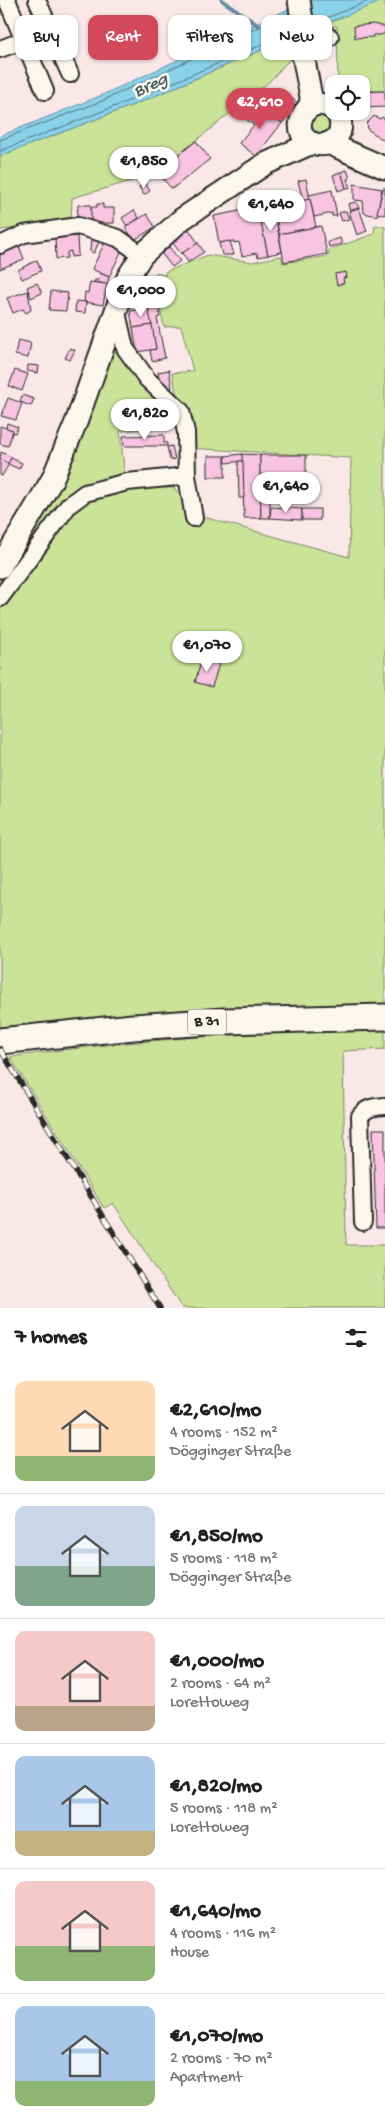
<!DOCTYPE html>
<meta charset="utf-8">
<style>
body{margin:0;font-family:"Gochi Hand",sans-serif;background:#f2f2f2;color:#222;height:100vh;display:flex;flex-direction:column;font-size:19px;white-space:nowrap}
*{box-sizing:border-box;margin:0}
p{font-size:16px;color:#767676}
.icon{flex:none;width:28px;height:28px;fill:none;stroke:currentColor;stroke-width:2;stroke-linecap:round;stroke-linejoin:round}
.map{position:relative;height:1308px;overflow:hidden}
.side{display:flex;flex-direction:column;background:#fff;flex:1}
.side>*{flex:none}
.top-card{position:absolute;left:15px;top:15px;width:355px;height:45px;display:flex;gap:10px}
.buttons{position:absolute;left:325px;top:75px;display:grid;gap:10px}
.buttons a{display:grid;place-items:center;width:45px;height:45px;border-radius:10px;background:#fff;box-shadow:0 1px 4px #0004;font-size:25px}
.price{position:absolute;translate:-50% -42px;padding:0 11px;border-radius:18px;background:#fff;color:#222;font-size:16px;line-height:32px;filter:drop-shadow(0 1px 2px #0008)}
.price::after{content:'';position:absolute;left:50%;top:30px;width:15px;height:11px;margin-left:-8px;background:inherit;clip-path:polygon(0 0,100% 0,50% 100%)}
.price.current{background:#d1495b;color:#fff}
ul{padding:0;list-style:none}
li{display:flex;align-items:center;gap:15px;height:125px;padding:0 15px}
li+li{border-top:1px solid #e0e0e0}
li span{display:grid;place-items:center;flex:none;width:140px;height:100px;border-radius:10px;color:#555}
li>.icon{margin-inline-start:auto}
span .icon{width:60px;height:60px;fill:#fffc;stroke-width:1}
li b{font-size:21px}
h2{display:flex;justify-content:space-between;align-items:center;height:60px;padding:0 15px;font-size:21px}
.tag{padding:0 18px;border-radius:10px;background:#fff;box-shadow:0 1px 4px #0004;font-size:18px;line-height:45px}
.tag.current{background:#d1495b;color:#fff}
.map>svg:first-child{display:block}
.green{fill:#cbe398;stroke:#7b8762}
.water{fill:#89d2ea;stroke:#638f9e}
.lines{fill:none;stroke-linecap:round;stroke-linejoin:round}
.shore{stroke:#516e77;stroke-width:1}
.stream{stroke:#638f9e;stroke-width:4}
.building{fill:#f8c4e1;stroke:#2b2b2b}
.minor-casing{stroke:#2b2b2b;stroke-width:20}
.major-casing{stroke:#2b2b2b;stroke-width:25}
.highway-casing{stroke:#2b2b2b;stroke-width:29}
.minor{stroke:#fbf7ec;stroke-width:16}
.major{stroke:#fbf7ec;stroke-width:21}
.highway{stroke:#fbf7ec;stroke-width:25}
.rail-casing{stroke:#2b2b2b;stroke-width:5.5}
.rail{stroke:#fbf7ec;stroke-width:4;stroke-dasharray:11;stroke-linecap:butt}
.labels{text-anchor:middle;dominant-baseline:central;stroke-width:5;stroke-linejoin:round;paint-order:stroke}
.shield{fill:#fbf7ec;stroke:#696865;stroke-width:1}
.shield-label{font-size:15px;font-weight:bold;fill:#2b2b2b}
.water-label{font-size:18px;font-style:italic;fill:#475d64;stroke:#fbf7ec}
</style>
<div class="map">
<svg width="385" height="1308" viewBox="0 0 385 1308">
<rect width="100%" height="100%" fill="#fae8e9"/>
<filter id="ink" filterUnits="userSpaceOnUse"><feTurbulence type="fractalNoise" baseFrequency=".02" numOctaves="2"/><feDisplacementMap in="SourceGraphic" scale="10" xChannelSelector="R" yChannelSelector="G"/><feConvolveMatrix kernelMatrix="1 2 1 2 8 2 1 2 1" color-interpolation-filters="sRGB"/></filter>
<g filter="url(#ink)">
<g class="green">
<polygon points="313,0 385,0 385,91 361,91 361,84 338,84 337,26 317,29"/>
<polygon points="292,37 295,57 287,62 270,81 157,172 149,176 72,198 71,223 0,230 0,156 141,102"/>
<circle cx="320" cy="125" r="10"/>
<path d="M375,225L385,227V1004L182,1013L0,1027V580L18,552L110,342L119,345C124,360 134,377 145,389C155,400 167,409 172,423L171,427L120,431L126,487L173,488L182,495L196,515L349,557L351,458L188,448L172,373L193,371L181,326L164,327L153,276L157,272L165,276V272L208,255L252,262L281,256L283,263L328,256L329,250L374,234Z"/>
<path d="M385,1028V1049L343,1051L346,1245H385V1308H182L113,1203L104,1208L10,1057C134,1039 260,1032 385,1028Z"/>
</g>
<polygon class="water" points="308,0 385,0 289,38 141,102 0,156 0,136 100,96"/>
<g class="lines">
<g class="shore">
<polyline points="314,23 371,0"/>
<polyline points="0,140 102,101 289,13"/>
<polyline points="0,151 139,97 292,32"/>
</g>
<polyline class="stream" points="222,0 259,26"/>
</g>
<g class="building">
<polygon points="373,24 385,27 385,33 381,35 373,35 373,37 355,38 354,26"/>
<polygon points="281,91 298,103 282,123 262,107 265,103 269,106"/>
<polygon points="383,91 385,93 385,107 363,108 361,92"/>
<polygon points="259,105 282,123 256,156 239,143 254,125 247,120"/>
<polygon points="374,116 380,119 382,117 385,119 385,141 367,129 368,126 366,124"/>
<polygon points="196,141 210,159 172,189 157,172"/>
<polygon points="347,170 350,178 347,179 350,188 346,188 341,172"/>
<polygon points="341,172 346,188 338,191 333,175"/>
<polygon points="306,179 310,199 303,201 298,181"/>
<polygon points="145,183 150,191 144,195 139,187"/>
<polygon points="354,184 382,189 377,216 364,213 363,201 354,200"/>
<polygon points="383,188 385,188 385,215 377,213"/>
<polygon points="332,190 337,216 332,216 332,213 314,217 309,195"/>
<polygon points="310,199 316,227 279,234 274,206"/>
<polygon points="356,202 359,208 350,211 348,204"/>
<polygon points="97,204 103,204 103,208 114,208 114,223 90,223 91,207 97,207"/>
<polygon points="78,205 91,205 91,220 77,219"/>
<polygon points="359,208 367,231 357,235 349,211"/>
<polygon points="249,209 250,215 259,213 268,255 258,257 257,253 242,256 239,242 234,243 234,241 219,243 214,216"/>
<polygon points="274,209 282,252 268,255 259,213"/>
<polygon points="134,210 139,218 127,226 122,218"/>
<polygon points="346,211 349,219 342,221 339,213"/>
<polygon points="147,214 155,227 134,240 125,227"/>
<polygon points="321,226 327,254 284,262 279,234"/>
<polygon points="188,228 198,243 181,254 171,240"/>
<polygon points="77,236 78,256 71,257 71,251 67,252 67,258 56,259 55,237"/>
<polygon points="340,238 342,244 329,247 328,242"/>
<polygon points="91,239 99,242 94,253 90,251"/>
<polygon points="230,241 234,255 222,255 219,243"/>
<polygon points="105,242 122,250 109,277 92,269"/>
<polygon points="198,243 204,252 188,262 182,253"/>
<polygon points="167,244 180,261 172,267 159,250"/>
<polygon points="19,246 24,259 0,269 0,254"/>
<polygon points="37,260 41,271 22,279 18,270"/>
<polygon points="346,272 347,277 343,278 344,283 337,285 335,274"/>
<polygon points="100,273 109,277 107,284 94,282 95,280 99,280"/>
<polygon points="90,282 107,284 103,305 84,302 85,292 88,293"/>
<polygon points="37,283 42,293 31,298 27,287"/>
<polygon points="28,291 31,310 26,313 23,309 13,313 7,298"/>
<polygon points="51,291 68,293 66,311 49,310"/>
<polygon points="76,301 86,302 85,313 75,312"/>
<polygon points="159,306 160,317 157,318 165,358 152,361 150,350 156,349 148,308"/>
<polygon points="148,308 152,325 133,328 130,311"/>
<polygon points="152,325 156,349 137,352 133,328"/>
<polygon points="18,340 31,343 28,358 15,355"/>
<polygon points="70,348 75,350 70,360 65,358"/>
<polygon points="28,365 39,366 38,373 27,371"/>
<polygon points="15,370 28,374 22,391 9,386"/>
<polygon points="169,370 172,388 161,389 158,372"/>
<polygon points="22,395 34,399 31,406 20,402"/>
<polygon points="8,398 22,403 16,420 1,416"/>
<polygon points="7,423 18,427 15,433 12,432 13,430 6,428"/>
<polygon points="0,426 13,430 8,446 0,444"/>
<polygon points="164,435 164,443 167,443 167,446 124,446 123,436"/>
<polygon points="172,446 175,459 170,460 167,447"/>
<polygon points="1,452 12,457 8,464 0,459"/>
<polygon points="242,454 243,461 226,463 225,456"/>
<polygon points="242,454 260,455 261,518 244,518"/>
<rect x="260" y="455" width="46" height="20"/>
<rect x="208" y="456" width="17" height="21"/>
<polygon points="11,458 22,463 19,469 8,464"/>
<polygon points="0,459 9,464 2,476 0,475"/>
<polygon points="238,461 243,461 244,498 239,498"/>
<polygon points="260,475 289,475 289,497 270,496 270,518 261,518"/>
<polygon points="271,507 302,509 302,520 270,518"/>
<rect x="302" y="509" width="18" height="11"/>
<polygon points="202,659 219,664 212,687 195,682"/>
<polygon points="373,1129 385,1129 385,1228 376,1228"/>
</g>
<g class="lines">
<g class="minor-casing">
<g id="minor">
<polyline points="7,0 45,91"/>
<polyline points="37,0 70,74"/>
<polyline points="310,44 330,37"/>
<polyline points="0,49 24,40"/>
<polyline points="0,245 24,234 78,226 118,238 142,255"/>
<polyline points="116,308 125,348 147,379 181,411 186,432 187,476 194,518"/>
<polyline points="0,598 69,505 85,493 127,482 187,476"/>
<path d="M363,1222L360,1116C367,1107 374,1107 385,1106"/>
</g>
</g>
<g class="major-casing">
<g id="major">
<polyline points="299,0 304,34 302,50 311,97 310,107"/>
<path d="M334,109C303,89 286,138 316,144C321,145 327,145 331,142C343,135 343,121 336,111"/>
<polyline points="328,143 385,168"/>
<polyline points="0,567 52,480 77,420 128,277 142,255 182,219 265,164 312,143"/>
</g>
</g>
<g class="highway-casing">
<polyline id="highway" points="0,1041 133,1027 224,1021 385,1017"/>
</g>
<use href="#minor" class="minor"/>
<use href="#major" class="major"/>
<use href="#highway" class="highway"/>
<g class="rail-casing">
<polyline id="rail" points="0,1049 160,1308"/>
</g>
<use href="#rail" class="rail"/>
</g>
</g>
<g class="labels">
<rect class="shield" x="188" y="1009.5" width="38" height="25" rx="4"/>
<g class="shield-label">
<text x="207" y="1022">B 31</text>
</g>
<g class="water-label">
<text transform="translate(151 86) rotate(-25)">Breg</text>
</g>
</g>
</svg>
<div class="buttons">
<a><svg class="icon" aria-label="locate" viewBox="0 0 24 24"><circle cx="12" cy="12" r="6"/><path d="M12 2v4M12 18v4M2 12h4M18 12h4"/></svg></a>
</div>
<b class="price current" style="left:260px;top:130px">€2,610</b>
<b class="price" style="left:144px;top:189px">€1,850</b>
<b class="price" style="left:271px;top:232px">€1,640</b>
<b class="price" style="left:141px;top:318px">€1,000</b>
<b class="price" style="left:145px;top:441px">€1,820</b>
<b class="price" style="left:286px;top:514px">€1,640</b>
<b class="price" style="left:207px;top:673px">€1,070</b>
<div class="top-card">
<a class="tag">Buy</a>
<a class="tag current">Rent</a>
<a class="tag">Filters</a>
<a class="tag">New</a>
</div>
</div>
<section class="side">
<h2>7 homes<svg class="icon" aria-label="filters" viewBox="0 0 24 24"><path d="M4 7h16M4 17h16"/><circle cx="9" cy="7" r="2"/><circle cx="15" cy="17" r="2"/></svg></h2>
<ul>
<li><span style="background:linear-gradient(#ffd9b3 75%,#8fb573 0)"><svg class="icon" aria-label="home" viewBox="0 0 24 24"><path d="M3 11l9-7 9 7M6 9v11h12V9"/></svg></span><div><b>€2,610/mo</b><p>4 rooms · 152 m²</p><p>Dögginger Straße</p></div></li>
<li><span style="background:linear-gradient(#c9d6e8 60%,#7fa58c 0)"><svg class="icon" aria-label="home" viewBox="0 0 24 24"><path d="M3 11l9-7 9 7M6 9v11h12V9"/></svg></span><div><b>€1,850/mo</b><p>5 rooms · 118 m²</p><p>Dögginger Straße</p></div></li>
<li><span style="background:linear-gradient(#f6c9c9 75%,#b9a48a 0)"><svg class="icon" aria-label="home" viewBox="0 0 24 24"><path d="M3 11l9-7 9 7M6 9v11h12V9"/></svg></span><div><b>€1,000/mo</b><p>2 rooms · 64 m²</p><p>Lorettoweg</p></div></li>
<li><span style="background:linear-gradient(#a9c7e8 75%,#c2b280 0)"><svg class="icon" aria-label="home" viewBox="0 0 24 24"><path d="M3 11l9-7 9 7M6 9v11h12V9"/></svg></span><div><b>€1,820/mo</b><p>5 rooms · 118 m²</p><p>Lorettoweg</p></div></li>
<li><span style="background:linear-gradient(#f6c9c9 65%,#8fb573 0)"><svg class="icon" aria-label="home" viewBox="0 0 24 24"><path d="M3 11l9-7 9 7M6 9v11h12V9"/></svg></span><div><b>€1,640/mo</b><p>4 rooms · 116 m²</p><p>House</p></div></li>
<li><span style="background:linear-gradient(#a9c7e8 75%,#8fb573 0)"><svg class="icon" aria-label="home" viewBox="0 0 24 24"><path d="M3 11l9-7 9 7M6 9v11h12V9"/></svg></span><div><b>€1,070/mo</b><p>2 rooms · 70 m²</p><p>Apartment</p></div></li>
</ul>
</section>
